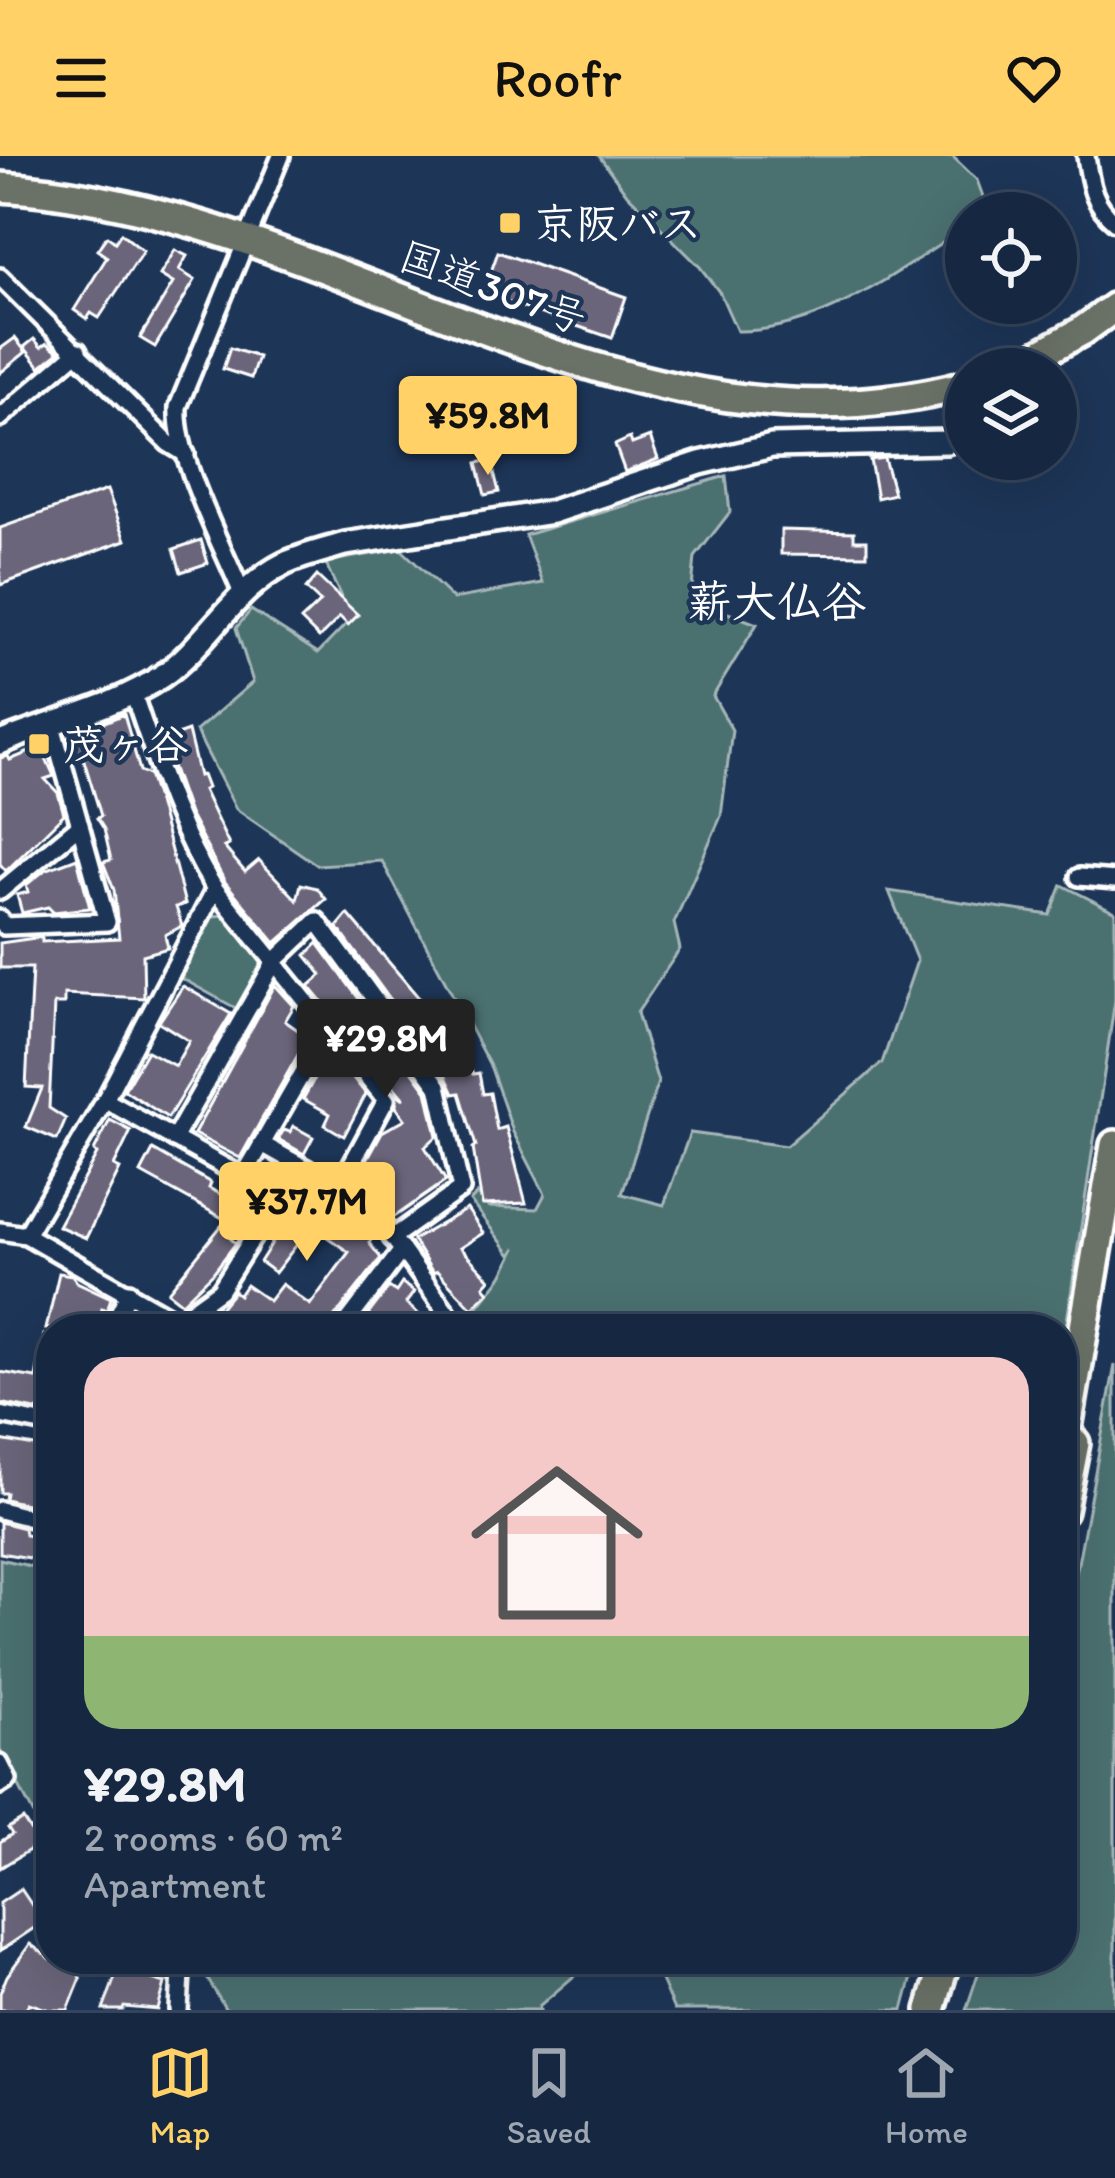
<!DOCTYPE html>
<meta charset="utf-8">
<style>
body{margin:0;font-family:Itim,"Klee One",sans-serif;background:#23344c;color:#f1f3f6;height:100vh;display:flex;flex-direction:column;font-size:45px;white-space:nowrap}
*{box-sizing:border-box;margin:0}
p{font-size:39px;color:#9ea6b1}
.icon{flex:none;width:66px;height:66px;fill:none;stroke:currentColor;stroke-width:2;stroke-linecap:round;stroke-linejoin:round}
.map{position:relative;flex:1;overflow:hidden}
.details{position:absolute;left:36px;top:1158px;width:1041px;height:660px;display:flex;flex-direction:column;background:#162841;border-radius:48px;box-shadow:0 12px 48px #0002,0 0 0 3px #35445a}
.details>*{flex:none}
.fabs{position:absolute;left:945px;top:36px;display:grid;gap:24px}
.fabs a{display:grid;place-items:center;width:132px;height:132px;border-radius:50%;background:#162841;box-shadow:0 12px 48px #0002,0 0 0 3px #35445a;font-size:60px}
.price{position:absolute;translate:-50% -102px;padding:0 27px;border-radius:12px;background:#ffd166;color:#111;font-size:39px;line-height:78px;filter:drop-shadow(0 3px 6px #0008)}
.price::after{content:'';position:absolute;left:50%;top:72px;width:36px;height:27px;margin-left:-18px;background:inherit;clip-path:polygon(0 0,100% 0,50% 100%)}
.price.on{background:#222;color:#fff}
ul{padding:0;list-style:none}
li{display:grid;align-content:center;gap:24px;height:636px;padding:0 48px}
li+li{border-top:3px solid #35445a}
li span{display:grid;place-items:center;height:372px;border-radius:36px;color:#555}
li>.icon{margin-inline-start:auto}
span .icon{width:216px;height:216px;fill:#fffc;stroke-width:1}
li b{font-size:51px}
header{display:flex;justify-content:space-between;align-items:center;height:156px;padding:0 48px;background:#ffd166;color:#111;font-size:54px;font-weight:600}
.dock{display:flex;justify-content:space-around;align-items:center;height:168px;border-top:3px solid #35445a;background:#162841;font-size:33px;color:#9ea6b1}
.dock a{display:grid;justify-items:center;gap:6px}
.dock .on{color:#ffd166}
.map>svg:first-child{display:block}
.green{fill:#4c6f70;stroke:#a6b7b8;stroke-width:3}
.building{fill:#6b657a;stroke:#fff;stroke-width:3}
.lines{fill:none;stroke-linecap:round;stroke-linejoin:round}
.street-casing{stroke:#fff;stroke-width:24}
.secondary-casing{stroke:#fff;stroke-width:30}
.highway-casing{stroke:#fff;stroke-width:36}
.street{stroke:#1d3557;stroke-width:15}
.secondary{stroke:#1d3557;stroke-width:21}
.highway{stroke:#6a7166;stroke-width:27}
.poi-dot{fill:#ffd166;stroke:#1d3557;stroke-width:4.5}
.labels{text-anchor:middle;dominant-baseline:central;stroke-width:9;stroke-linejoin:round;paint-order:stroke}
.poi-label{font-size:42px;font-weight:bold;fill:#fff;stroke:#1d3557;text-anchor:start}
.street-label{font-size:42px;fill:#fff;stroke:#1d3557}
.neighbourhood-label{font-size:45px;font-weight:bold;fill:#fff;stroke:#1d3557}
</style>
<header><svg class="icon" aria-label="menu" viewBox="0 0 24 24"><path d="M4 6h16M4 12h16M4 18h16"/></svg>Roofr<svg class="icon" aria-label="heart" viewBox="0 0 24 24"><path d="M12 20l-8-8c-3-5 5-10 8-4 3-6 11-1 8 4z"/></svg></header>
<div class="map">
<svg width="1115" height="1854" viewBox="0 0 1115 1854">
<rect width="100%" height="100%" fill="#1d3557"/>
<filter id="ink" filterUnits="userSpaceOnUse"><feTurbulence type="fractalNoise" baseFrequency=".00833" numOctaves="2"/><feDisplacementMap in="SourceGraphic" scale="24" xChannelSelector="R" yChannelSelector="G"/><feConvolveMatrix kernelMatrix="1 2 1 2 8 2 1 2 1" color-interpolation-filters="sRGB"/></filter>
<g filter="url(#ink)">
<g class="green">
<path d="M599,0H952L977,24L985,46L977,57H966V72C897,115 821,176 737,175L720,137L700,111L627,38Z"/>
<polygon points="726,320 730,356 695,401 691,443 757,468 713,540 732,574 721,660 674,767 680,793 637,857 658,926 622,1038 664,1049 690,977 786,990 882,907 917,805 889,735 1050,759 1062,729 1115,756 1115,844 1062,1198 1062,1173 460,1173 502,1120 516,1092 511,1099 470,1045 477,1038 488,1051 537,1053 545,1038 513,976 491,912 382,705 317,709 236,653 196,575 253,526 236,472 251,454 318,497 351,463 325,406 401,393 453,443 543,427 525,379"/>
<polygon points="224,759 262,807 239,854 181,822 213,760"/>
<polygon points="1115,1209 1115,1854 966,1854 983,1803 1062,1803 1062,1493"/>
<polygon points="0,1403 51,1415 51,1673 45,1680 0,1594"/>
<polygon points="115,1803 187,1803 174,1827 113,1810"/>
<polygon points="216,1803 594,1803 539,1850 540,1854 226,1854 207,1822"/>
<polygon points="652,1803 917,1803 903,1854 674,1854"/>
</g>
<g class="building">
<polygon points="121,77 143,95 99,162 91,157 87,163 74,154 107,101 97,94 107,80 115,86"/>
<polygon points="175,94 187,100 179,114 195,124 155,191 140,182 173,127 160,119"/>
<polygon points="498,96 626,141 612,182 483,138"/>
<polygon points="15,182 26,196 0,217 0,193"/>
<polygon points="34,183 41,191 47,187 59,196 40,211 24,191"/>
<polygon points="230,192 258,201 251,222 223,213"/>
<polygon points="650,281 658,303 625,316 615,289 630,282 632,288"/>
<polygon points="884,302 894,338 877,342 870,304"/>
<polygon points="491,304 499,336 485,339 477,307"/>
<polygon points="107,334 126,384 0,429 0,372"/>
<polygon points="781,374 854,376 854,384 867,384 867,399 781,398"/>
<polygon points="201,384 208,407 181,416 174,393"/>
<polygon points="317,420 358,459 348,469 340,461 319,482 301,464 320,446 306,433"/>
<polygon points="124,558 140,615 149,619 160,653 185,748 176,751 182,770 165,779 168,792 143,799 144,842 64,838 64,848 54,848 49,952 66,963 57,984 26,971 42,932 26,931 32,812 0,812 0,787 42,781 42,786 119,782 114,734 103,706 111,704 104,673 97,662 101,660 82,598 73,600 68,581"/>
<polygon points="188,575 199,620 202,619 207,632 203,634 229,689 224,691 245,716 259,704 297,744 301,728 317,732 326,743 276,787 225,726 189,658 163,584"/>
<polygon points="41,591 54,620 45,623 58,637 64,658 6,715 0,708 0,602 8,600 10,604"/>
<polygon points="77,702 90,752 53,756 48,751 22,757 17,739 28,736 26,729 45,714"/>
<polygon points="348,758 464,895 473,918 479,917 483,938 490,937 497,974 506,971 526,1047 482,1049 473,992 476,990 460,937 454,938 433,892 428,896 337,771"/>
<polygon points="318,787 362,847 356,852 391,892 394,890 427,935 437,980 425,991 446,1025 393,1062 366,1022 358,1020 382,976 405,963 396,951 396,938 404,943 309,830 322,819 306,799"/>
<polygon points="275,829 294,850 285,865 308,881 240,1002 194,978"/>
<polygon points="183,830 231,858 168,962 124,934 147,895 175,910 189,885 159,866"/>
<polygon points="326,902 344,911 366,938 344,980 325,969 330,958 303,943"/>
<polygon points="110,964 131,975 114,1010 120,1013 86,1082 58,1070 97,998 94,995"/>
<polygon points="293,970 313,981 304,998 278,983 284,974 290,976"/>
<polygon points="153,994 211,1027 209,1032 239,1048 245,1039 259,1049 231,1083 236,1087 213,1117 182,1147 168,1136 226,1064 141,1017"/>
<polygon points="274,1009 344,1055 348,1050 375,1078 369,1087 381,1102 325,1173 250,1173 231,1159 226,1164 216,1157 234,1135 239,1139 246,1129 269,1145 282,1128 310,1149 349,1096 311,1070 275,1117 260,1106 297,1047 265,1021"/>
<polygon points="467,1053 483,1077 460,1092 490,1123 484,1130 489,1136 472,1152 437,1115 433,1117 413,1084"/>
<polygon points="59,1117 72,1119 77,1126 111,1142 107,1154 102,1152 98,1173 46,1173"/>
<polygon points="402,1127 414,1136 406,1147 434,1173 357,1173 389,1131 396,1136"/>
<polygon points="44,1179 51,1180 48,1236 51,1237 51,1257 0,1247 0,1216 36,1222"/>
<polygon points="0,1284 46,1292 30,1349 5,1343 6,1337 0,1337"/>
<polygon points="0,1366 24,1372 25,1379 51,1383 51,1399 42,1398 41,1404 0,1397"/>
<polygon points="23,1663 39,1688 0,1712 0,1686 12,1678 8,1672"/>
<polygon points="21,1733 43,1766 0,1795 0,1747"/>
<polygon points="30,1788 51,1803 68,1803 81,1822 68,1854 49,1854 29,1847 25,1854 0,1854 0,1837 7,1820"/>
<polygon points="118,1813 165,1827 158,1854 124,1851 123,1854 103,1854"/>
</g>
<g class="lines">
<g class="street-casing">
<g id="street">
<path d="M1086,0C1090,28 1093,48 1115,66"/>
<polyline points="0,121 168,287 186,298"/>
<polyline points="0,262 78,195"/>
<path d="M243,440C223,390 175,302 178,251L281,0"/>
<path d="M133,537C156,604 177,673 215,733L386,944L339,1031L366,1046L402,1094L342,1173"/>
<polyline points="1079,721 1115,724"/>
<polyline points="0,735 80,669"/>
<polyline points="0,763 4,770 107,766 51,566"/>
<polyline points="105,944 243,1021 328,873"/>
<polyline points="174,983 275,805 317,765 438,930 461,1033 392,1082"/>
<polyline points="262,988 339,1031"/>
<polyline points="0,1075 26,1079 190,1173"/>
<polyline points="26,1079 105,944 215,733"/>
<polyline points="402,1094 451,1162 448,1173"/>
<polyline points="177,1165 220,1134 277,1043 243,1021"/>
<polyline points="111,1173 129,1136"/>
<polyline points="0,1259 51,1269"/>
<polyline points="0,1354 43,1365 51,1323"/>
<polyline points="0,1608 8,1624 0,1629"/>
<polyline points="179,1854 181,1816 188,1803"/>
</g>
</g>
<g class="secondary-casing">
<path id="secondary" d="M0,587C52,565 115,552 162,520C207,489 234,433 284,408C303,399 325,394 345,388L552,356L700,307L772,290L947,286L966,277"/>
</g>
<g class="highway-casing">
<g id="highway">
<path d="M0,31C333,51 622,320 966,229"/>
<polyline points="1013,213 1082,175 1115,151"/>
<polyline points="1062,1302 1115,989"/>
<polyline points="1062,1354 1075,1287"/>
<polyline points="931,1854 946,1803"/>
</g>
</g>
<use href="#street" class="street"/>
<use href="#secondary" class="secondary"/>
<use href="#highway" class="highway"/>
</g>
</g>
<g class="poi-dot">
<rect x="498" y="55" width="24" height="24" rx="6"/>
<rect x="27" y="576" width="24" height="24" rx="6"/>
</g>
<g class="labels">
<g class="poi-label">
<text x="534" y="67">京阪バス</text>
<text x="63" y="588">茂ヶ谷</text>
</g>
<g class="street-label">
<text transform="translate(493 131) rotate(20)">国道307号</text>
</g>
<g class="neighbourhood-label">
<text x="777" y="445">薪大仏谷</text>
</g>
</g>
</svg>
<div class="fabs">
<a><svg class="icon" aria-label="locate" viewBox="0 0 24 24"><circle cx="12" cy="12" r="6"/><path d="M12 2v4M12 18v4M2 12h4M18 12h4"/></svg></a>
<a><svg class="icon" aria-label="layers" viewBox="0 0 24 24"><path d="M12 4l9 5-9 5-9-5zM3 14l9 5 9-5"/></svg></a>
</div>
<b class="price" style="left:488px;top:322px">¥59.8M</b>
<b class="price on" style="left:386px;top:945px">¥29.8M</b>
<b class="price" style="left:307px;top:1108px">¥37.7M</b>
<section class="details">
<ul>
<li><span style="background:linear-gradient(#f6c9c9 75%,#8fb573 0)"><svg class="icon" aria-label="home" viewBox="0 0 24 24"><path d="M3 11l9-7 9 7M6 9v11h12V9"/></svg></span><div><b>¥29.8M</b><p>2 rooms · 60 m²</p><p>Apartment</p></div></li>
</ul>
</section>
</div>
<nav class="dock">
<a class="on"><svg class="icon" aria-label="map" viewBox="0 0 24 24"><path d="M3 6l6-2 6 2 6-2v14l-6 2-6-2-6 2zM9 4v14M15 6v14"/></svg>Map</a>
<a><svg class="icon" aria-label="saved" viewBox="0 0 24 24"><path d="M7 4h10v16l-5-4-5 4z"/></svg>Saved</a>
<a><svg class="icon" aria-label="home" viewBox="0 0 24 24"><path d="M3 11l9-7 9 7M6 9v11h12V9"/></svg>Home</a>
</nav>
